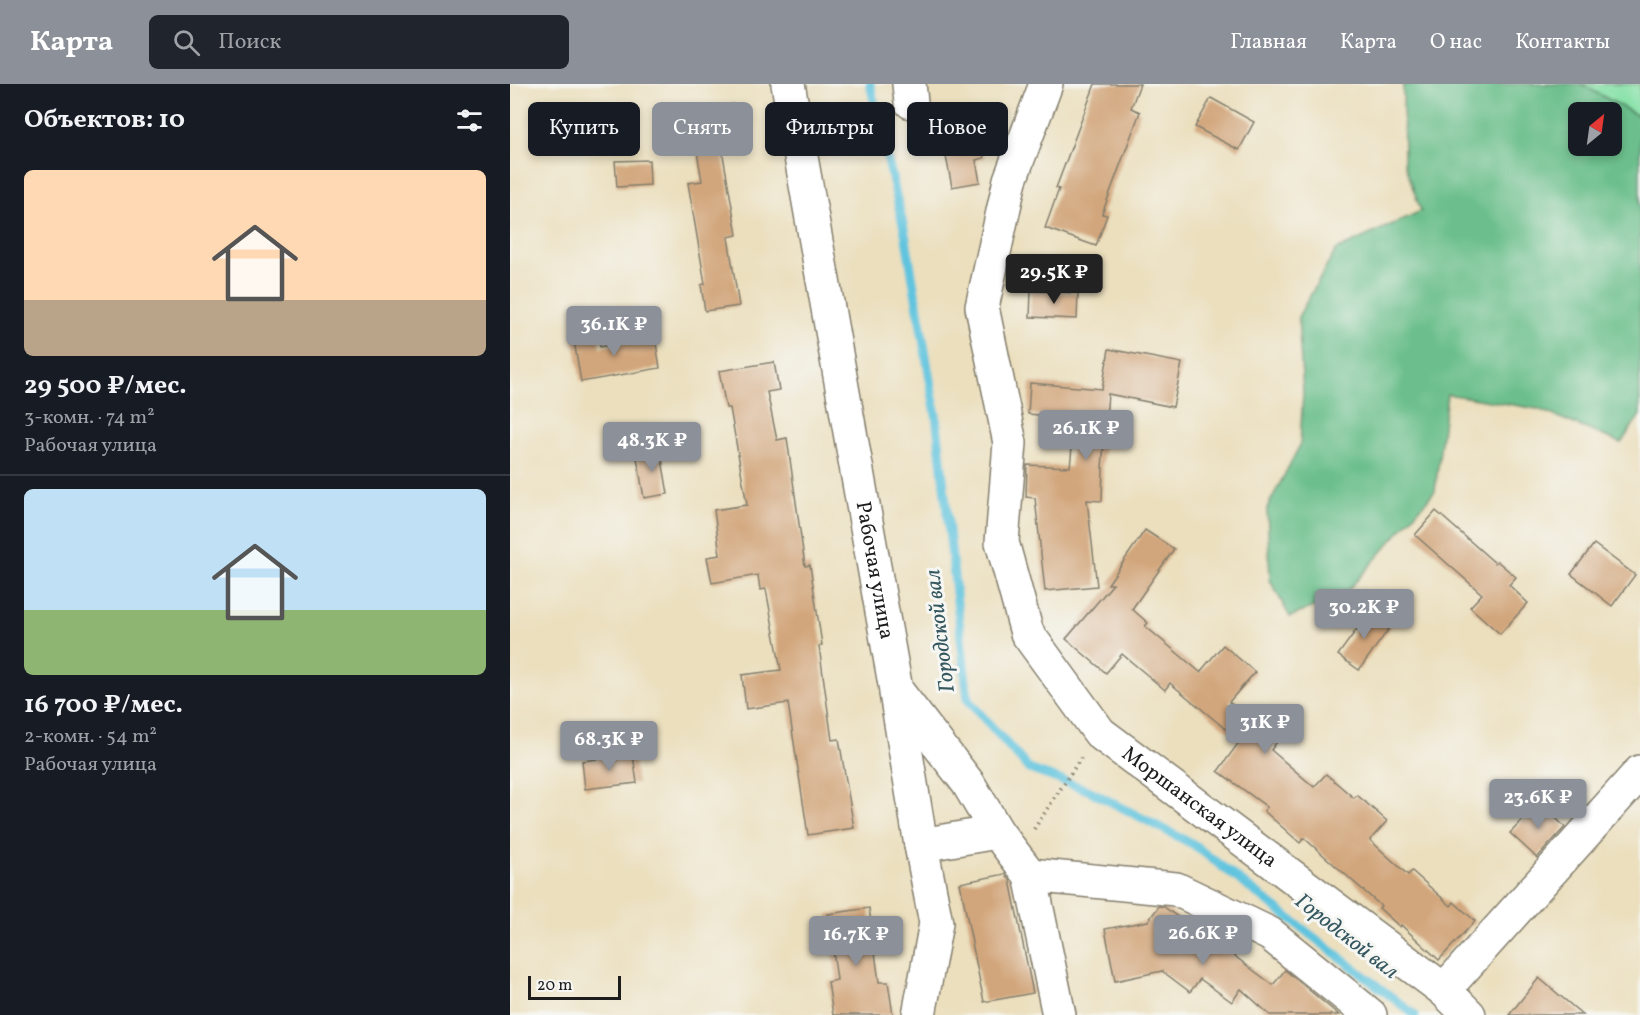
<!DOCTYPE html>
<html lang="ru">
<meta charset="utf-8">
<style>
body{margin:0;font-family:Vollkorn,serif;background:#20242c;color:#f1f3f6;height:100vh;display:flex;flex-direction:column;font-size:22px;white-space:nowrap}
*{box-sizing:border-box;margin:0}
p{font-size:20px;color:#9ea1a6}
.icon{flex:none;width:33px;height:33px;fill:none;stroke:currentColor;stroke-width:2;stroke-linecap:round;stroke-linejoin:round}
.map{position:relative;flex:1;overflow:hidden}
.panel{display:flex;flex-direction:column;background:#171b24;width:510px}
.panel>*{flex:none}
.hud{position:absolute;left:18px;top:18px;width:570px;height:54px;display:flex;gap:12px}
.needle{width:39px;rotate:29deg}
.buttons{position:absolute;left:1058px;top:18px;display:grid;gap:12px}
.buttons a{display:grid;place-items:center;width:54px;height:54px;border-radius:9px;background:#171b24;box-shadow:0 3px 9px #0003;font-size:30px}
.scale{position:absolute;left:18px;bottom:15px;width:93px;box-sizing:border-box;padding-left:6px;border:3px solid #1c1c1c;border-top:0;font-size:16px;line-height:21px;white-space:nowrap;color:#1c1c1c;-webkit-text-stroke:4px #f6f6f2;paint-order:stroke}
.price{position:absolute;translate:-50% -51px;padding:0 14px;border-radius:6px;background:#8c9099;color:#fff;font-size:20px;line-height:39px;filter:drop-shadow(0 2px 3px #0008)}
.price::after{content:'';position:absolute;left:50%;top:36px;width:18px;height:14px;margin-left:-9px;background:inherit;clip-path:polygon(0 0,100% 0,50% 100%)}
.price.current{background:#222;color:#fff}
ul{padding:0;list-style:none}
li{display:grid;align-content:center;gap:12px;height:318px;padding:0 24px}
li+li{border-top:2px solid #363941}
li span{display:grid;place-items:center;height:186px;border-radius:9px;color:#555}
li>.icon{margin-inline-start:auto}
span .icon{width:108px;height:108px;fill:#fffc;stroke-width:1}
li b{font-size:26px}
h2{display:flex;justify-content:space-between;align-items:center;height:72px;padding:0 24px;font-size:26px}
.chip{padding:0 21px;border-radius:9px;background:#171b24;box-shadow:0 3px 9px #0003;font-size:21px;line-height:54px}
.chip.current{background:#8c9099;color:#fff}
header{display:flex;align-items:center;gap:36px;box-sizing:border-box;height:84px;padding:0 30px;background:#8c9099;color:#fff}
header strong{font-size:28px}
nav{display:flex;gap:33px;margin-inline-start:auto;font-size:21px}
.search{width:420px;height:54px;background:#20242c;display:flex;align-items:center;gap:15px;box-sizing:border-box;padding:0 21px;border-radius:9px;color:#9ea1a6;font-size:22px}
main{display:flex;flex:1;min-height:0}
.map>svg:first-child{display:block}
.green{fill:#86e1a7;stroke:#517e62;stroke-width:1.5}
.forest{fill:#6cbf8c;stroke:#446e54;stroke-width:1.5;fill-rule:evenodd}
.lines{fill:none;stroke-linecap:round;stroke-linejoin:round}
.stream{stroke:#60c4de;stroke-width:9}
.building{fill:#d2a67c}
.minor-casing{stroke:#847e6d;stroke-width:36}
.path{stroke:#847e6d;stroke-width:4;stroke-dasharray:1.5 4.5;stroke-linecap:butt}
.minor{stroke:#fff;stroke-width:33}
.labels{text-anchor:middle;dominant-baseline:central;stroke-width:6;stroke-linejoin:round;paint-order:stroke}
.street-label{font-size:21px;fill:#1c1c1c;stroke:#f6f6f2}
.water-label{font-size:22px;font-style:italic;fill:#345760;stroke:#f6f6f2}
</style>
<header>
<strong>Карта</strong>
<div class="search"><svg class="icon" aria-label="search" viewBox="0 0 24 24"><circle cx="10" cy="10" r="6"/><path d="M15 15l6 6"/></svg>Поиск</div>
<nav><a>Главная</a><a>Карта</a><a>О нас</a><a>Контакты</a></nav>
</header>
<main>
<section class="panel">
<h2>Объектов: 10<svg class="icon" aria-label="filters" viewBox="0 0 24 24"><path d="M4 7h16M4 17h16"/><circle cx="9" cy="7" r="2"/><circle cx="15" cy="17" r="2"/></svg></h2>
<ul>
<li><span style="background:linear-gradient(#ffd9b3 70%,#b9a48a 0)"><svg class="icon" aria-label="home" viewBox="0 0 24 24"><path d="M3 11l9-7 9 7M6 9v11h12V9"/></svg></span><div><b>29 500 ₽/мес.</b><p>3-комн. · 74 m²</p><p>Рабочая улица</p></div></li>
<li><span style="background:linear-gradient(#bfe0f5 65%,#8fb573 0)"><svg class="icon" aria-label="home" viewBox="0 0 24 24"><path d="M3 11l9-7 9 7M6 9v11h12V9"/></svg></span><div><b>16 700 ₽/мес.</b><p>2-комн. · 54 m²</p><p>Рабочая улица</p></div></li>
</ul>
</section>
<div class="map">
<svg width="1130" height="931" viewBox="0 0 1130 931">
<rect width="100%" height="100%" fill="#f6f6f2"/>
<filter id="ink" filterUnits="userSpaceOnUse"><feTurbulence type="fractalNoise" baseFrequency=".0167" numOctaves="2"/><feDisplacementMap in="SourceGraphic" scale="12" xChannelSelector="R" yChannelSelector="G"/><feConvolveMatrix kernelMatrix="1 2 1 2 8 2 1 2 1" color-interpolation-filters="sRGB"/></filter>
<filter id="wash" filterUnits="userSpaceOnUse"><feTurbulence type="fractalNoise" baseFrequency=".008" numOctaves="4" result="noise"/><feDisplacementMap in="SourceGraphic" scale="24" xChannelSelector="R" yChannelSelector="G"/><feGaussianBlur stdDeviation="1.35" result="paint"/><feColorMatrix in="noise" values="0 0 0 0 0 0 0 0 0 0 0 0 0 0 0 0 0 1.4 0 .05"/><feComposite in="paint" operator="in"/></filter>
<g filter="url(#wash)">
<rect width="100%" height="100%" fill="#ebdfbe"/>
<polygon class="green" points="1071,0 1130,0 1130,33"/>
<path class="forest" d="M893,0H1071L1130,33V331L1111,359L1028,325L937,310L925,407L836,509L780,533L760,496L757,424L790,361L793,308L788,233L826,166L911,127L894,79ZM1068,28H1101V62H1068Z"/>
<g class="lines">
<polyline class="stream" points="360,0 395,149 426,331 458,616 519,685 578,706 684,761 905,931"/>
</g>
<g id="blocks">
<g class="building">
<polygon points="585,0 630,0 621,24 630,28 592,130 597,131 586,162 535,144 549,105 546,104"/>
<polygon points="701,14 744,38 729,66 685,43"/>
<polygon points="223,20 229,51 210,54 227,151 218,153 229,222 195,227 191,201 195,200 178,99 192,97 180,27"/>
<polygon points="468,40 474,74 466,76 470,98 442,103 431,47"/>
<polygon points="139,76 140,101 107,103 105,77"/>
<polygon points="521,207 568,209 567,235 520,233"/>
<polygon points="87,247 90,263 145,253 150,284 71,298 63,251"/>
<polygon points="599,265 672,279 663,323 598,310 592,384 593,384 592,417 577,416 587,502 535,507 525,414 516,413 517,381 560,383 565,334 518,330 520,299 592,305"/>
<polygon points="264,278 269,306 257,308 267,356 277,354 295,482 300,481 312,561 309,562 322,656 329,655 344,744 298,751 278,619 236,625 232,591 271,586 256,505 250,506 248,491 202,499 197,473 210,471 204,426 237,421 220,324 216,324 209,287"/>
<polygon points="150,364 158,410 134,414 126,368"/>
<polygon points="926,427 985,479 987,477 1006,493 999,501 1018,519 990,550 960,523 972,510 905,451"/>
<polygon points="635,446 664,465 622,525 638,539 635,542 690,588 713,561 745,588 719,618 769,655 761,666 804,703 816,690 844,714 847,711 877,737 860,756 898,791 902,787 941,822 944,818 965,837 929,876 891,841 890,843 869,824 871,822 794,754 790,759 754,727 757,723 708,687 730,657 660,599 655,606 612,570 596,589 556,555 603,500 598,500"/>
<polygon points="1084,460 1125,491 1102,522 1061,490"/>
<polygon points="860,527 881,542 849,586 828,571"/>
<polygon points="123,671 127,699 75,705 72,677"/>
<polygon points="1030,719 1055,743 1027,774 1000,749"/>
<polygon points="495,790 500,796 523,909 474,918 450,799"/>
<polygon points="649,822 654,823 677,840 673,845 697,863 703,856 763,901 775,886 829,931 760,931 731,905 722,918 690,895 680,908 652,887 605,897 595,845 638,837"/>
<polygon points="359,824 369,898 378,898 383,931 323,931 318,898 327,896 318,830"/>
<polygon points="1029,894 1073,931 999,931"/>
</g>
</g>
</g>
<g filter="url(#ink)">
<use href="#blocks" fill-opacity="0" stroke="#847e6d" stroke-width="1.5"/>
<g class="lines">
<g class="minor-casing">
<g id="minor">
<path id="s1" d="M278,0L386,606L458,699L487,748L520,791L549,931"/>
<polyline points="399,0 401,18"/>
<path id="s2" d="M536,0L500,96L472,223L500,359L492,458L517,549L590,649L934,906L959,931"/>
<polyline points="386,609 411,761"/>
<polyline points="520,791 666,805 760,850 860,931"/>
<polyline points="934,906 1130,688"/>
<polyline points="409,931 426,839 411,761 487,748"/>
</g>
</g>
<polyline class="path" points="524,745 571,674"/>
<use href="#minor" class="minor"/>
</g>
</g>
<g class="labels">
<g class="street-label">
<text stroke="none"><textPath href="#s1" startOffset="494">Рабочая улица</textPath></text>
<text stroke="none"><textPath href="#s2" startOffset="813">Моршанская улица</textPath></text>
</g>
<g class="water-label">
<text transform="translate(431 547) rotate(-97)">Городской вал</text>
<text transform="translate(836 853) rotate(38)">Городской вал</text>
</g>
</g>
</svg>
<div class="buttons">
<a><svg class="needle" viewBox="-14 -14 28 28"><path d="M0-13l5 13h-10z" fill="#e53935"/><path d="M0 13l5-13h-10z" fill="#9ea1a6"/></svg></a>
</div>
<div class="scale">20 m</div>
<b class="price current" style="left:544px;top:221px">29.5K ₽</b>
<b class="price" style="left:104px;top:273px">36.1K ₽</b>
<b class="price" style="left:576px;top:377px">26.1K ₽</b>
<b class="price" style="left:142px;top:389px">48.3K ₽</b>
<b class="price" style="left:854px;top:556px">30.2K ₽</b>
<b class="price" style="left:755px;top:671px">31K ₽</b>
<b class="price" style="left:99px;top:688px">68.3K ₽</b>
<b class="price" style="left:1028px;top:746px">23.6K ₽</b>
<b class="price" style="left:693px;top:882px">26.6K ₽</b>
<b class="price" style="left:346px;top:883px">16.7K ₽</b>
<div class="hud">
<a class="chip">Купить</a>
<a class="chip current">Снять</a>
<a class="chip">Фильтры</a>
<a class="chip">Новое</a>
</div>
</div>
</main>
